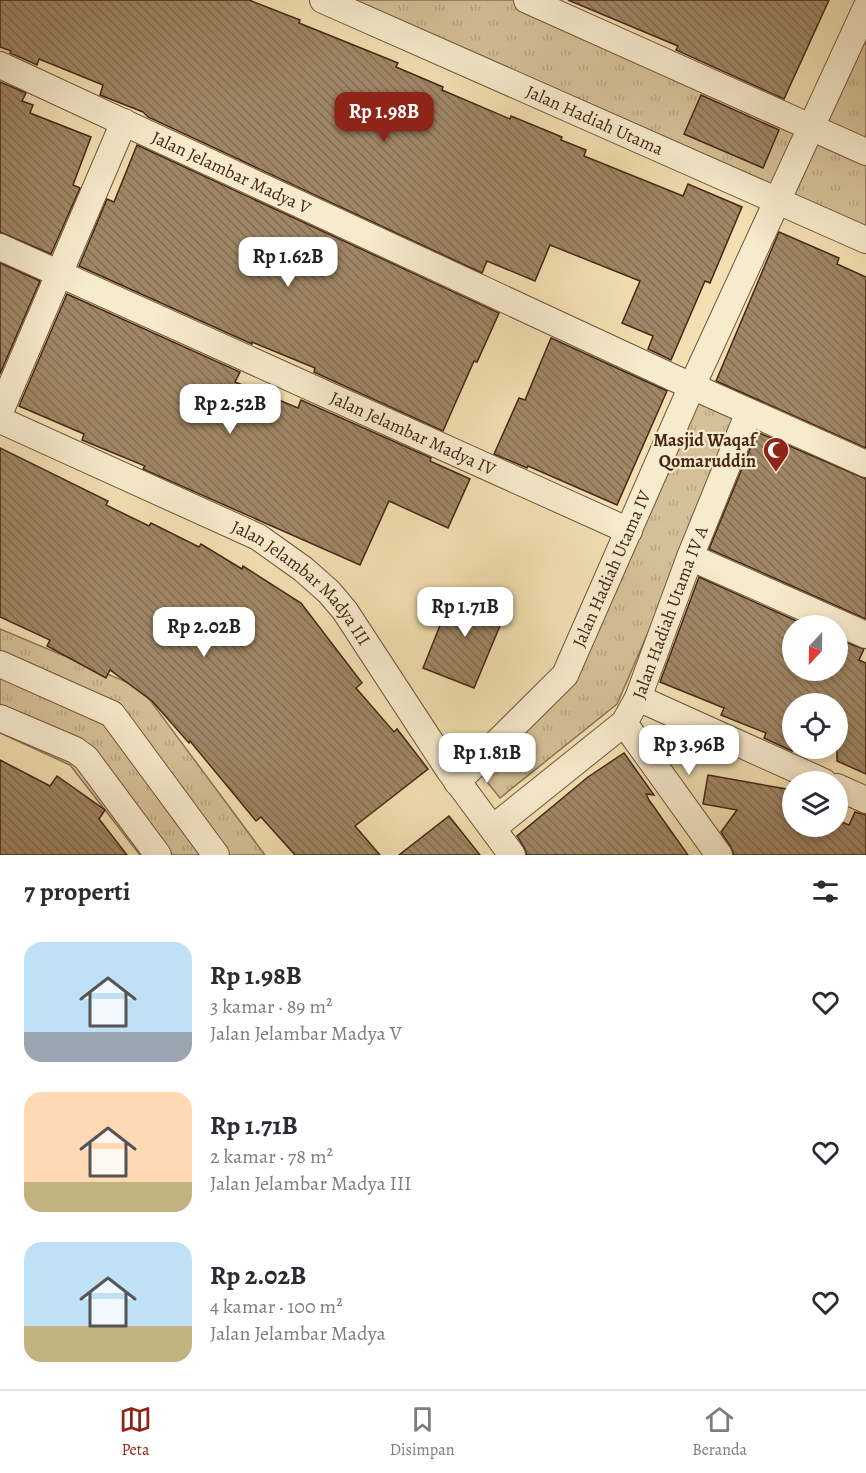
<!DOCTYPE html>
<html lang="id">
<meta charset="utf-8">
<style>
body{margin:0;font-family:Alegreya,serif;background:#f7f7f7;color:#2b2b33;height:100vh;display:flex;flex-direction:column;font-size:22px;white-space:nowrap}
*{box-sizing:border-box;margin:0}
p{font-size:20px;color:#7c7c81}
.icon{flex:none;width:33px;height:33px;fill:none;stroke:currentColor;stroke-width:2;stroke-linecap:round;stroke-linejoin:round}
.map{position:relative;height:855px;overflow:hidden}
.side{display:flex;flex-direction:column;background:#fff;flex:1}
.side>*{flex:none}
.needle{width:39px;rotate:202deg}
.tools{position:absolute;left:782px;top:615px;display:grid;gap:12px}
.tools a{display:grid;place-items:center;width:66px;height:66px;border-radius:50%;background:#fff;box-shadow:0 3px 9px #0003;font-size:30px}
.price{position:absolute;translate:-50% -51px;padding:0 14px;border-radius:12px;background:#fff;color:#222;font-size:20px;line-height:39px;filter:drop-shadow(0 2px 3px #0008)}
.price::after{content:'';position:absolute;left:50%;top:36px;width:18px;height:14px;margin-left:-9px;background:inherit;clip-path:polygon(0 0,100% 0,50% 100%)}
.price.active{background:#8f2418;color:#fff}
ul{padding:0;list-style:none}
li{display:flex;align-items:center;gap:18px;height:150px;padding:0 24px}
li span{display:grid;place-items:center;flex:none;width:168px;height:120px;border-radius:18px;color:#555}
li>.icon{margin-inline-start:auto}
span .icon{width:72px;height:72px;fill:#fffc;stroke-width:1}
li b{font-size:26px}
h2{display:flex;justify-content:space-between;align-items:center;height:72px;padding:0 24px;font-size:26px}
.dock{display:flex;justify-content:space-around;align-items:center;height:84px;border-top:2px solid #e1e1e2;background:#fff;font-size:16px;color:#7c7c81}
.dock a{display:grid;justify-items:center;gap:3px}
.dock .active{color:#8f2418}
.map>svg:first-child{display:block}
.grass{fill:url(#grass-tufts);stroke:#8e7455;stroke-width:1.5}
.building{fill:url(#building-back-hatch);stroke:#472713;stroke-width:1.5}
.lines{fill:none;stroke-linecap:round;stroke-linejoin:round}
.street-casing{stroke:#72553b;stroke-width:28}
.street{stroke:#f7ebcd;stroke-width:26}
.labels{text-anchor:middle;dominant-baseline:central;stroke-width:4.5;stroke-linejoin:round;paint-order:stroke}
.street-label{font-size:18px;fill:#472713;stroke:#f7ebcd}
.poi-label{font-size:18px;font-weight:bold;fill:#472713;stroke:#f7ebcd;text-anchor:end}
</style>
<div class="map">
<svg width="866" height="855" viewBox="0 0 866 855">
<defs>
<pattern id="grass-tufts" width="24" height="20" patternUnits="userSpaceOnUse" patternTransform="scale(1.5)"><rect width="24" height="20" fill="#d5c197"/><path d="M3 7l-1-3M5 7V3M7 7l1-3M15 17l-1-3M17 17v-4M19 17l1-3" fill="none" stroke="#b8a681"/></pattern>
<pattern id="building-back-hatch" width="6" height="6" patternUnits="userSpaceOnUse" patternTransform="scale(1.5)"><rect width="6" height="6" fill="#a08766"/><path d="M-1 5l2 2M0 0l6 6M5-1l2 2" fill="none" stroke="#846e53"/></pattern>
</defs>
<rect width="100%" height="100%" fill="#f2e0b2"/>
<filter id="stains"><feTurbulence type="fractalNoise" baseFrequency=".00333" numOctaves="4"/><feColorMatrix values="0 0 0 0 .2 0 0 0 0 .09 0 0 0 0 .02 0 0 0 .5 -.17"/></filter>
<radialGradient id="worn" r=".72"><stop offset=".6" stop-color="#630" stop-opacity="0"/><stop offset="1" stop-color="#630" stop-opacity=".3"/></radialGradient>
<g class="grass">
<polygon points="330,0 516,0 866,159 866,240"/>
<polygon points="866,20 866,134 862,144 818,125"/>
<polygon points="696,397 742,417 617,704 500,798 483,777 571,682"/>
<polygon points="0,629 141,688 265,855 140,855 70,765 0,733"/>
</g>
<g class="building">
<polygon points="0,0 249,0 300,20 299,23 398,63 396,67 443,87 442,90 510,119 511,116 562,137 561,140 586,150 584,156 683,196 688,184 742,207 710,283 705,281 671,360 648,349 653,336 622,323 640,281 550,245 535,281 487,261 482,273 148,117 143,112 100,95 103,85 39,59 37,65 10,53 11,51 0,47"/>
<polygon points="568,0 829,0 784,99 676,50 678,46"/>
<polygon points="0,82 26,93 22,101 33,105 30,113 91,137 73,185 80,188 51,254 0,232"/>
<polygon points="701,95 779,130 763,168 684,134"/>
<polygon points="137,145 499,313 477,362 474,361 443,431 314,372 315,368 252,342 252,344 79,266 107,199 114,202"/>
<polygon points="779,232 839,258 837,264 866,277 866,448 716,381"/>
<polygon points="0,263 40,281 0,374"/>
<polygon points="67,294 240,372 235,382 298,408 301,400 431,458 430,461 470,479 448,528 389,501 360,565 143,469 145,466 82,440 84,434 19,406"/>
<polygon points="551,338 667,391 617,505 528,466 527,468 494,454 519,398 525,400"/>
<polygon points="757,432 866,479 866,619 709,549"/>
<polygon points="0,448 108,501 106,505 149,526 151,523 199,547 201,544 242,569 243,566 301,603 362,683 356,688 394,732 397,729 428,769 355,826 380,855 295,855 261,817 256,821 190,741 189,743 152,701 110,670 106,678 47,646 50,640 0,617"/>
<polygon points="699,577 808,626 792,626 792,670 837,670 837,639 864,649 859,660 866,663 866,774 837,761 837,704 792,704 792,751 764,738 766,733 721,715 724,708 660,682"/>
<polygon points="455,588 507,609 474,688 423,668"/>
<polygon points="624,753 654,795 646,794 649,800 688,855 527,855 524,847 517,836 588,777"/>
<polygon points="0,760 50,786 57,776 105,810 99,819 127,855 0,855"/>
<polygon points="708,775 792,790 792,826 837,826 837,820 849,825 855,812 866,815 866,855 734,855 731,847 721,832 737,810 703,804"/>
<polygon points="449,816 480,855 399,855"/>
</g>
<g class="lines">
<g class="street-casing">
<g id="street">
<path id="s1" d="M323,0L866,240"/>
<polyline points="527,0 866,152"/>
<path id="s2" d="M0,65L676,379L866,464"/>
<path id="s3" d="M0,247L629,531"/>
<polyline points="0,412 124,122"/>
<path id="s4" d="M0,420L258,537L303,569L329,592L345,611L449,770L512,855"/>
<polyline points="690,557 866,635"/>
<polyline points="0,664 112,714 216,855"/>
<polyline points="638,698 824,782"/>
<polyline points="0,718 75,750 86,758 158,855"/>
<polyline points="624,723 719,855"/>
<path id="s5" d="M457,782L565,675L692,386L866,8"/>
<polyline points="837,787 866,800"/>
<path id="s6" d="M493,828L624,723L638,698L690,557L749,412"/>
</g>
</g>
<use href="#street" class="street"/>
</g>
<defs>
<g id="mosque-pin" transform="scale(1.35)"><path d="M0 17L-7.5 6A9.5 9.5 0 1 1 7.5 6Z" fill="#8f2418" stroke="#f7ebcd"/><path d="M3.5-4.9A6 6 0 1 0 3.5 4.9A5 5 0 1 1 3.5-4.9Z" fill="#fff"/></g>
</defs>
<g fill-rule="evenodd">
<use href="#mosque-pin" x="776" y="450"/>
</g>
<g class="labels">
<g class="street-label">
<text stroke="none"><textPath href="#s1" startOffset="297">Jalan Hadiah Utama</textPath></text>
<text stroke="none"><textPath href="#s2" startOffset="255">Jalan Jelambar Madya V</textPath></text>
<text stroke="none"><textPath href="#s3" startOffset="453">Jalan Jelambar Madya IV</textPath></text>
<text stroke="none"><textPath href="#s5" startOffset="268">Jalan Hadiah Utama IV</textPath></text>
<text stroke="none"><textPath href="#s4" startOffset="346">Jalan Jelambar Madya III</textPath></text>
<text stroke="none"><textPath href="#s6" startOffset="288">Jalan Hadiah Utama IV A</textPath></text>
</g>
<g class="poi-label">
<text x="756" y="440">Masjid Waqaf<tspan x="756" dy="21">Qomaruddin</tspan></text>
</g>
</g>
<rect width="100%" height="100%" filter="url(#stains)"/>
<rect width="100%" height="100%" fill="url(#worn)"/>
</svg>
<div class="tools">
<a><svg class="needle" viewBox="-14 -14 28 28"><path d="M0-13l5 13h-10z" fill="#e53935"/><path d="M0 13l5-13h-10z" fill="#7c7c81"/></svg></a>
<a><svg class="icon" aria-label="locate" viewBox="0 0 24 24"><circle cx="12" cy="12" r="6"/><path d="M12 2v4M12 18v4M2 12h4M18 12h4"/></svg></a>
<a><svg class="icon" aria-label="layers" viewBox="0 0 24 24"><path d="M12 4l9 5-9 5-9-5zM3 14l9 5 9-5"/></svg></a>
</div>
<b class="price active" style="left:384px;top:143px">Rp 1.98B</b>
<b class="price" style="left:288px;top:288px">Rp 1.62B</b>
<b class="price" style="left:230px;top:435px">Rp 2.52B</b>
<b class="price" style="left:465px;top:638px">Rp 1.71B</b>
<b class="price" style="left:204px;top:658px">Rp 2.02B</b>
<b class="price" style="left:689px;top:776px">Rp 3.96B</b>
<b class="price" style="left:487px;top:784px">Rp 1.81B</b>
</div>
<section class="side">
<h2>7 properti<svg class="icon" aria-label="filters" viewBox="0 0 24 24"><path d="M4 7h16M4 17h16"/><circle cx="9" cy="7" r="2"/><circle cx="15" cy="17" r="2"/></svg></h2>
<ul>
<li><span style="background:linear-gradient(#bfe0f5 75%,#9aa5b1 0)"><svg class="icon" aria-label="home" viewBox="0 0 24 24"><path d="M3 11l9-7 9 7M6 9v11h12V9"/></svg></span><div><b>Rp 1.98B</b><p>3 kamar · 89 m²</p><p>Jalan Jelambar Madya V</p></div><svg class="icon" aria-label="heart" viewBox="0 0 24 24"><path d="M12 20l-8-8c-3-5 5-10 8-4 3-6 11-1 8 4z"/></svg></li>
<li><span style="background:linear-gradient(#ffd9b3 75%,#c2b280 0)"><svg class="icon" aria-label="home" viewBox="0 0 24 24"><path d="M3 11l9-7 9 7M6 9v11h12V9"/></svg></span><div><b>Rp 1.71B</b><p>2 kamar · 78 m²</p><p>Jalan Jelambar Madya III</p></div><svg class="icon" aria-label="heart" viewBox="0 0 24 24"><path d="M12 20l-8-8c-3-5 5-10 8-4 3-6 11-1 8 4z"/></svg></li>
<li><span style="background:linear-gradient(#bfe0f5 70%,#c2b280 0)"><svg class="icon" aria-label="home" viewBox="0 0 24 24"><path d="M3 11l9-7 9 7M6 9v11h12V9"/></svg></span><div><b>Rp 2.02B</b><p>4 kamar · 100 m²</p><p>Jalan Jelambar Madya</p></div><svg class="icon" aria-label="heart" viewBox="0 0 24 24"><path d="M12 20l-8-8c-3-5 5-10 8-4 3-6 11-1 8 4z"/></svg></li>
</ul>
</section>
<nav class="dock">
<a class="active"><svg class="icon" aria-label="map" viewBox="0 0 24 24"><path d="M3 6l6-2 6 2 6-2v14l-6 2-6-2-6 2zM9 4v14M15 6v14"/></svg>Peta</a>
<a><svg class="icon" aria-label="saved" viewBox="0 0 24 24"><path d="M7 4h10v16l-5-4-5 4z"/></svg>Disimpan</a>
<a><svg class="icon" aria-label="home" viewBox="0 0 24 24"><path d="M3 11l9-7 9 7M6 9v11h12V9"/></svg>Beranda</a>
</nav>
